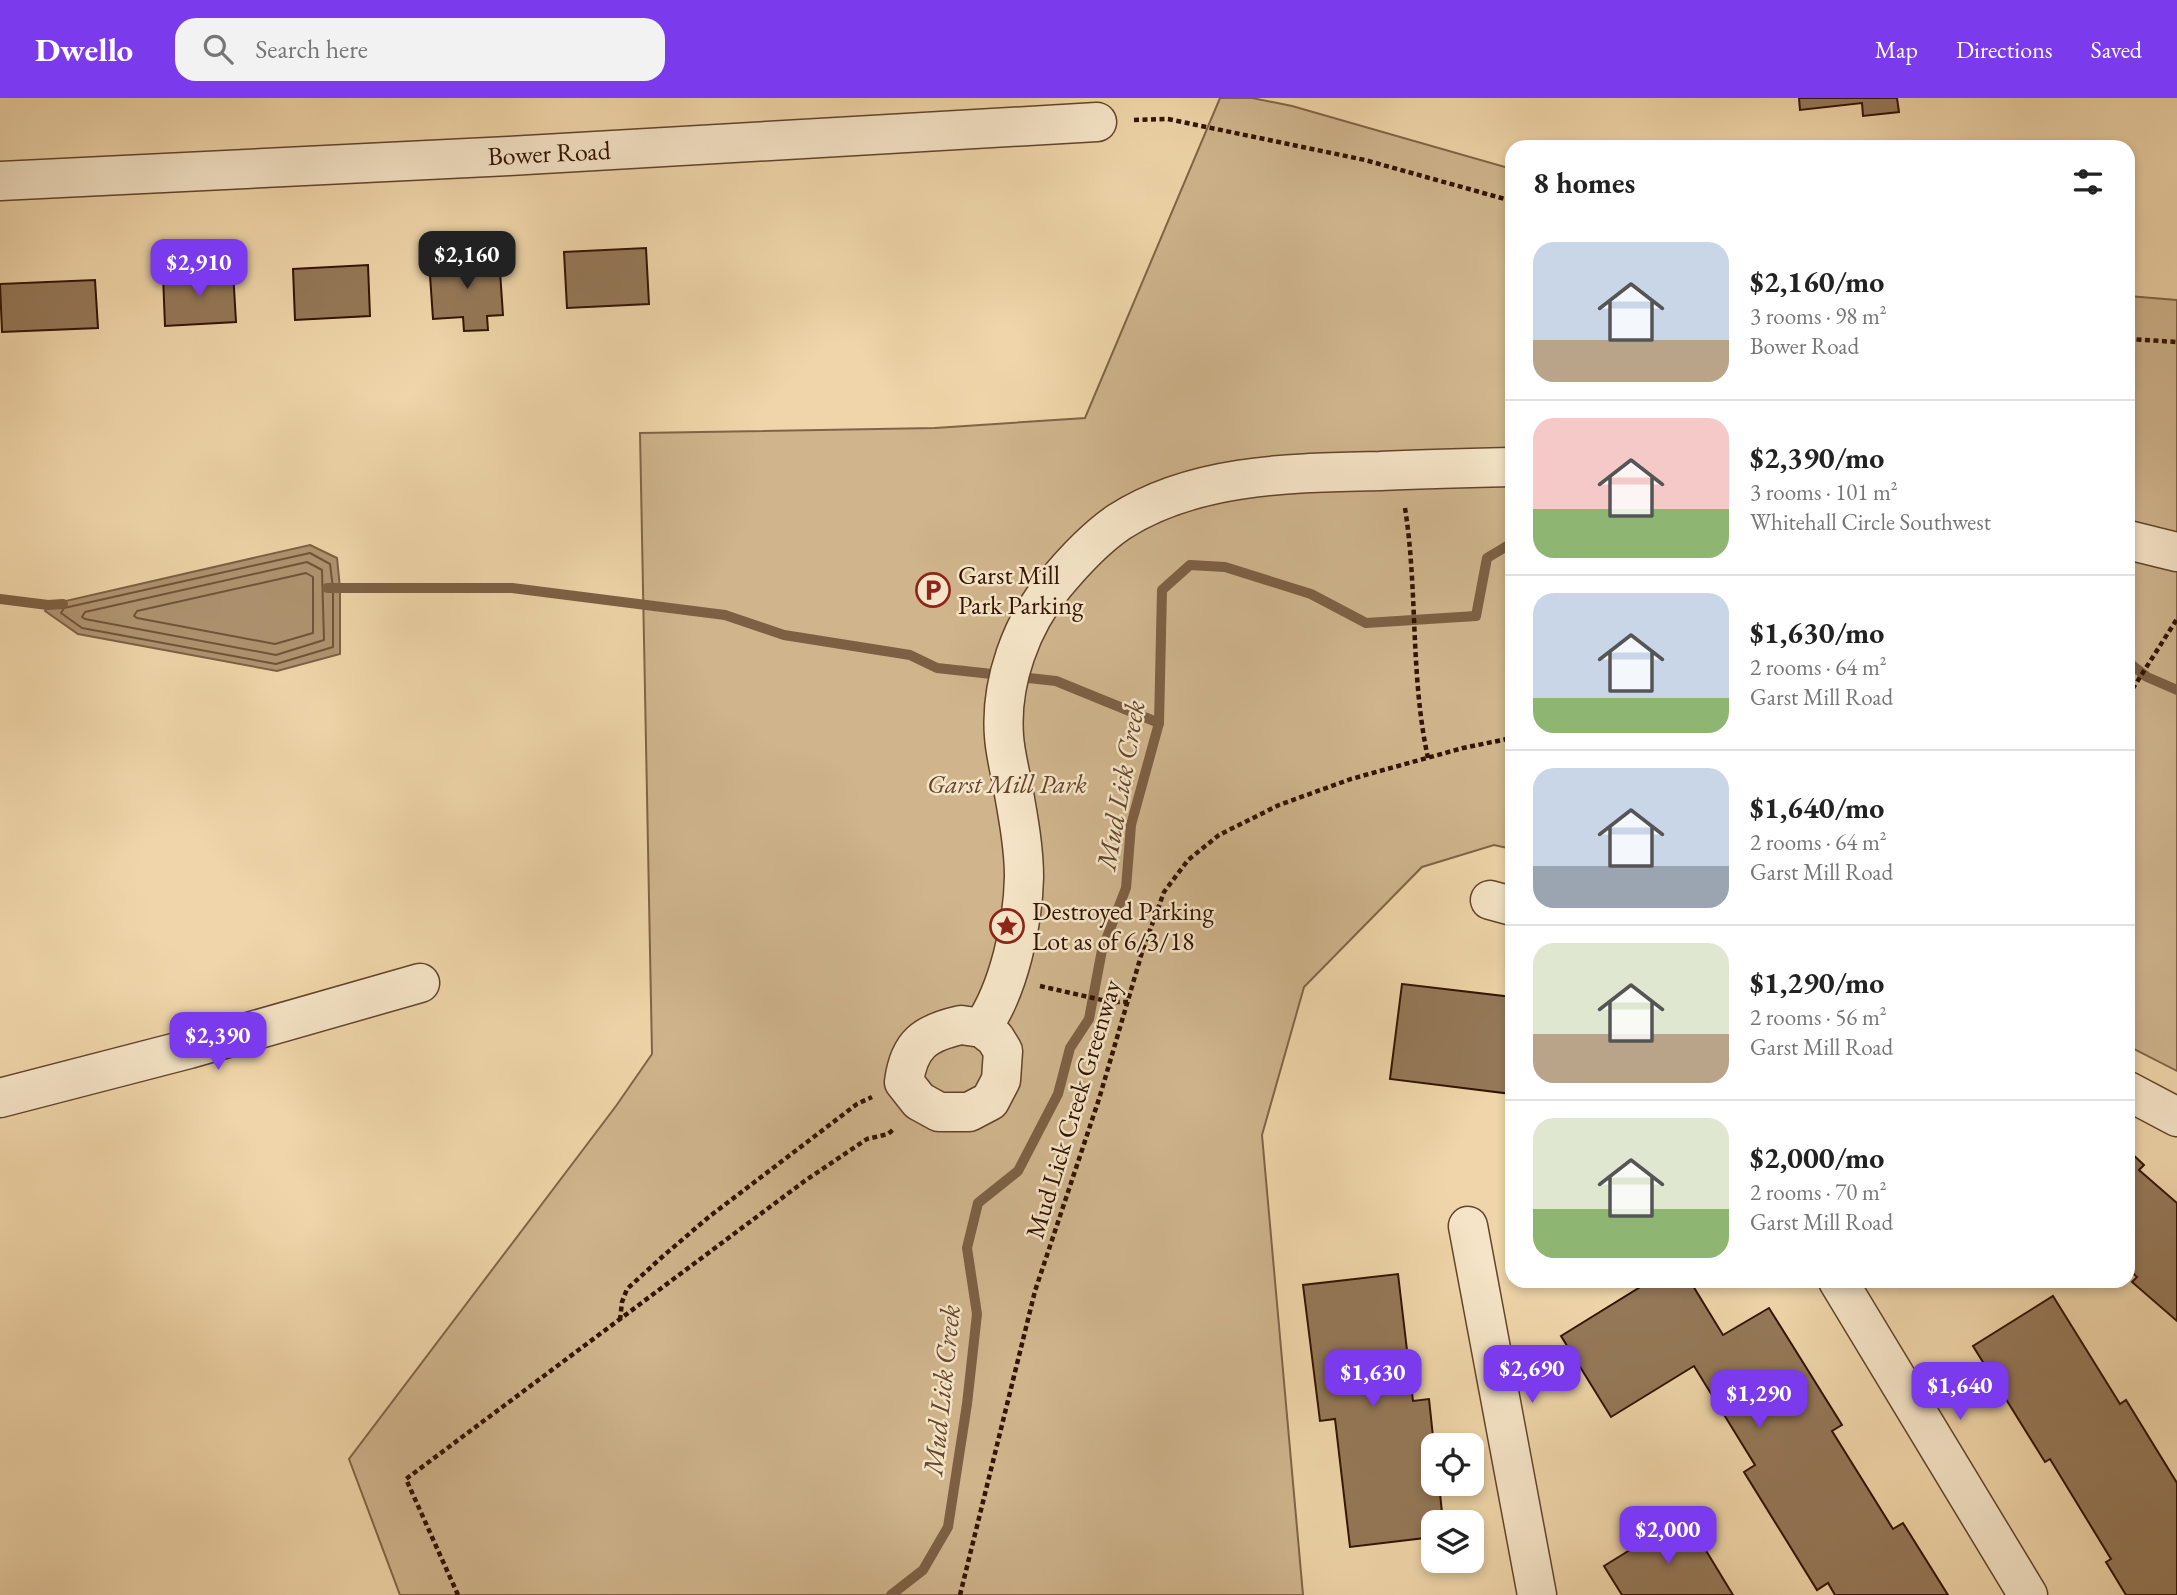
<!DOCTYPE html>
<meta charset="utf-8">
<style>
body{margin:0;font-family:"EB Garamond",serif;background:#f2f2f2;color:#222;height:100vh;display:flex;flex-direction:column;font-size:26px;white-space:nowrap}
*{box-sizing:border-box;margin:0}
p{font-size:23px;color:#767676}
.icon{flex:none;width:38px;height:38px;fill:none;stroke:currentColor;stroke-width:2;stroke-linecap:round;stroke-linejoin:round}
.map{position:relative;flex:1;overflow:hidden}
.drawer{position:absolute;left:1505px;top:42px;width:630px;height:1148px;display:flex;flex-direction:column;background:#fff;border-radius:21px;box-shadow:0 4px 10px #0003}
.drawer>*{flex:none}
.controls{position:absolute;left:1421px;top:1335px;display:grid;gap:14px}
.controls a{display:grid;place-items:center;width:63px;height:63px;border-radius:14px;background:#fff;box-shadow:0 4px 10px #0003;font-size:35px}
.price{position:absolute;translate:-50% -60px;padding:0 16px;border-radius:14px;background:#7c3aed;color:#fff;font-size:23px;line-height:46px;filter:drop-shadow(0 2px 4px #0008)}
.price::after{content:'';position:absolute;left:50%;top:42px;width:21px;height:16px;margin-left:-10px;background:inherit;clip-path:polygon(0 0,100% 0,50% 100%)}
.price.selected{background:#222;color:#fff}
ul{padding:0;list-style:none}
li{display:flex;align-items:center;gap:21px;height:175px;padding:0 28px}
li+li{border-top:2px solid #e0e0e0}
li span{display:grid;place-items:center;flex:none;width:196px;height:140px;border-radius:21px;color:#555}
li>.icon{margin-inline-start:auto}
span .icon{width:84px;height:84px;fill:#fffc;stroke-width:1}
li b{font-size:30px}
h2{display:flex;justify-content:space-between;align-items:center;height:84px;padding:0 28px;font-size:30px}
header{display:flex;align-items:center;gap:42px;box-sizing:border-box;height:98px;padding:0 35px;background:#7c3aed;color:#fff}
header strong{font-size:33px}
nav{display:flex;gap:38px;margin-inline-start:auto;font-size:24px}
.search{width:490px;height:63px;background:#f2f2f2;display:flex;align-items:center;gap:18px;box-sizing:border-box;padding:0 24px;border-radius:21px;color:#767676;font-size:26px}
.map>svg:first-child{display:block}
.green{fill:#cfb48c;stroke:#816446;stroke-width:2}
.water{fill:#af9370;stroke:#7d6044;stroke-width:2}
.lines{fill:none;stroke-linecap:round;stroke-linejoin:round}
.shore{stroke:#715338;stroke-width:2}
.stream{stroke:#7d6044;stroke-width:10}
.building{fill:#957858;stroke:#331301;stroke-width:2}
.minor-casing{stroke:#62442b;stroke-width:41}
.path{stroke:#331301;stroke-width:4.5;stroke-dasharray:5 3.5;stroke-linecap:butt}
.minor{stroke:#f5e4c7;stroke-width:38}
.labels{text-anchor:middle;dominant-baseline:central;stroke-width:5;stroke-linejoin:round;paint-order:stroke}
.street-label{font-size:26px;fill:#331301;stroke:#f5e4c7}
.poi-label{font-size:26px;fill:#331301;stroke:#f5e4c7;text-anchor:start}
.park-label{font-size:26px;font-style:italic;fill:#62432b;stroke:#f5e4c7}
.water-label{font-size:28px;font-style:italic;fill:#65462d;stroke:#f5e4c7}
</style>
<header>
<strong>Dwello</strong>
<div class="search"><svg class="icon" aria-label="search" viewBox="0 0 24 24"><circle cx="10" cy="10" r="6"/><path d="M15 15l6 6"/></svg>Search here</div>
<nav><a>Map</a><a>Directions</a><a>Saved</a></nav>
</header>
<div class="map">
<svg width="2177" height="1497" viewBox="0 0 2177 1497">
<rect width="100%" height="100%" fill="#efd5a9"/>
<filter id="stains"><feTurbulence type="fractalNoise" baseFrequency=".00286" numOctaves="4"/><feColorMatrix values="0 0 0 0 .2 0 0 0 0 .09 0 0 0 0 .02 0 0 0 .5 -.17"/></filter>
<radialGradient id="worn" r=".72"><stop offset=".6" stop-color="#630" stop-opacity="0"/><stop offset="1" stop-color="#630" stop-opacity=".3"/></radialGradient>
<g class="green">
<polygon points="1220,0 1252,0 1292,8 1512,71 1512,751 1494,747 1422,769 1304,889 1262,1037 1303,1497 400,1497 349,1361 616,1008 652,956 640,335 935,330 1085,320"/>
<polygon points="2128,198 2177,202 2177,973 2128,948"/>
</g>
<polygon class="water" points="310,447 337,460 340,490 340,556 277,573 78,536 45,513 48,507"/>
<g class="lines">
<g class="shore">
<polygon points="310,455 330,466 333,490 333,549 276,566 82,530 61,515 64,510"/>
<polygon points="307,464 322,472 324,542 276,557 85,521 82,519 85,514"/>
<polygon points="306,475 313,479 313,535 275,546 137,520 134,518 137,513"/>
</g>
<g class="stream">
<polyline points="327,490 512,490 725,517 784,537 910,557 937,570 1056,583 1159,625"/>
<polyline points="0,501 48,507 63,506"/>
<polyline points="2128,564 2147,579 2177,592"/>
<polyline points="891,1497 923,1472 948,1429 967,1306 977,1216 967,1150 978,1105 1018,1073 1058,996 1070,950 1089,921 1102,852 1126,790 1131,727 1159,625 1162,492 1190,467 1225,469 1311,496 1366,525 1476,518 1487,460 1512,445"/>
</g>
</g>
<g class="building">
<polygon points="1799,0 1897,0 1899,14 1863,18 1862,5 1800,12"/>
<polygon points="646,150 649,206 567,210 564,154"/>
<polygon points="499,159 503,217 487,218 488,232 464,233 463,219 433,221 429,163"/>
<polygon points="368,167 370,218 295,222 293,171"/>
<polygon points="233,173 236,224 165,228 163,177"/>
<polygon points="95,182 98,230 2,234 0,186"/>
<polygon points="1402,886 1512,899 1512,996 1390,981"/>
<polygon points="2128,1052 2144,1067 2139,1072 2177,1105 2177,1223 2132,1184 2137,1179 2128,1171"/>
<polygon points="1398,1176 1413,1303 1429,1301 1434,1348 1433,1386 1439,1386 1443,1424 1433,1424 1433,1439 1350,1449 1335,1321 1320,1323 1303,1187"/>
<polygon points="1650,1183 1690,1183 1723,1237 1769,1210 1842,1327 1832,1333 1893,1431 1903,1425 1948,1497 1835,1497 1828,1485 1817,1492 1744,1374 1755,1367 1694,1268 1611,1319 1561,1238"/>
<polygon points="2053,1198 2120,1306 2126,1302 2177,1385 2177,1497 2126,1497 2106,1464 2111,1461 2050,1361 2045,1364 1973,1248"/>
<polygon points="1685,1418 1733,1497 1622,1497 1604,1468"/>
</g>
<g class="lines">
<g class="minor-casing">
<g id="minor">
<polyline points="0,83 509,58 1097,24"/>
<polyline points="2128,442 2177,454"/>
<polyline points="1490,802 1512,808"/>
<path d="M961,927L982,930L995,940L1003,953L1001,982L990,1003L969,1014H939L919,1003L904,984C909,946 925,935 961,927Z"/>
<path d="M982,930C1009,891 1023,826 1024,779C1024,750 1018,718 1013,690C1010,673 1005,655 1004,638C1000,585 1021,526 1055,486C1074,463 1094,441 1119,424C1195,375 1293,375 1380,373C1424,371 1468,370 1512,369"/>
<polyline points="2128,993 2177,1019"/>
<polyline points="0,1000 189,951 420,885"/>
<polyline points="1468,1128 1537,1497"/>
<polyline points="1838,1183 2028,1497"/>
</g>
</g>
<g class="path">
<polyline points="1134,22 1168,21 1365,62 1512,103"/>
<polyline points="2128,241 2177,244"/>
<path d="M1405,410C1418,493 1410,578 1428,660"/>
<polyline points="2128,598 2177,521"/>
<polyline points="1040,888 1111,904 1128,904"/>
<polyline points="620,1222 622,1204 627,1191 662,1159 710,1118 857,1006 872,999"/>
<polyline points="458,1497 406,1381 806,1082 867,1041 888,1036 895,1030"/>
<polyline points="960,1497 1035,1193 1099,1001 1143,851 1164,794 1188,762 1219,737 1279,707 1351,681 1463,650 1512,640"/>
</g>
<use href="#minor" class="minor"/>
</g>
<defs>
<g id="parking-ring" transform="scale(1.75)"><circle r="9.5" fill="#f5e4c7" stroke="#8f2418" stroke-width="1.5"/><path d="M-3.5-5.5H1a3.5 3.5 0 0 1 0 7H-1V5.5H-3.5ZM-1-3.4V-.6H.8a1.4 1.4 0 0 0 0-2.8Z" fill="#8f2418"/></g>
<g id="sight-ring" transform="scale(1.75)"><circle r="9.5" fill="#f5e4c7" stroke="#8f2418" stroke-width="1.5"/><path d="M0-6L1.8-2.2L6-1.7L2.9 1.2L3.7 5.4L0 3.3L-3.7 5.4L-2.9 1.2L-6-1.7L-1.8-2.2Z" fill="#8f2418"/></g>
</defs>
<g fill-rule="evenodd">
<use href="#parking-ring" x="933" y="492"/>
<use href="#sight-ring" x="1007" y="828"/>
</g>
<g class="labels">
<g class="street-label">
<text transform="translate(549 55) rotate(-3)">Bower Road</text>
<text transform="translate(1073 1011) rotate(-73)">Mud Lick Creek Greenway</text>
</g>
<g class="poi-label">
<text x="958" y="477">Garst Mill<tspan x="958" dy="30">Park Parking</tspan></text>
<text x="1032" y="813">Destroyed Parking<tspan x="1032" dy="30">Lot as of 6/3/18</tspan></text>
</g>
<g class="park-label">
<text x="1007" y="686">Garst Mill Park</text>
</g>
<g class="water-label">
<text transform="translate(1120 687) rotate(-80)">Mud Lick Creek</text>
<text transform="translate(941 1292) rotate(-84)">Mud Lick Creek</text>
</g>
</g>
<rect width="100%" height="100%" filter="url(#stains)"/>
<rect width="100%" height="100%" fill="url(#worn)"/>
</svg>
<div class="controls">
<a><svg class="icon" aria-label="locate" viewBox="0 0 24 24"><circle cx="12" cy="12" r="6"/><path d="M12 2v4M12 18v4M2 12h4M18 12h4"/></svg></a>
<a><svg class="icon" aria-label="layers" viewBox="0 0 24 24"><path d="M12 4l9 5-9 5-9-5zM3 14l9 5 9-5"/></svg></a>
</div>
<b class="price selected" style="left:467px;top:193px">$2,160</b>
<b class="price" style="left:199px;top:201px">$2,910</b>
<b class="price" style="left:218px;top:974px">$2,390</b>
<b class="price" style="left:1532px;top:1307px">$2,690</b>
<b class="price" style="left:1373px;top:1311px">$1,630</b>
<b class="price" style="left:1960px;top:1324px">$1,640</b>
<b class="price" style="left:1759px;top:1332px">$1,290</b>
<b class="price" style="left:1668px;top:1468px">$2,000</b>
<section class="drawer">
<h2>8 homes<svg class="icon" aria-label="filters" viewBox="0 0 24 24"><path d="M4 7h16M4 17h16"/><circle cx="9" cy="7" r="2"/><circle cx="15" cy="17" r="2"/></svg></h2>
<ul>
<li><span style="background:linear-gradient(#c9d6e8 70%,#b9a48a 0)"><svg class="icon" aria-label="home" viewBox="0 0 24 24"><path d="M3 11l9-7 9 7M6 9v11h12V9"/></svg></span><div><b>$2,160/mo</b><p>3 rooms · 98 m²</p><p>Bower Road</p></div></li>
<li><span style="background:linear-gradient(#f6c9c9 65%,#8fb573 0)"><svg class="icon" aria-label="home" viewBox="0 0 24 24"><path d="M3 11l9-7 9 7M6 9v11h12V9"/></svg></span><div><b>$2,390/mo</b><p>3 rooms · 101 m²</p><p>Whitehall Circle Southwest</p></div></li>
<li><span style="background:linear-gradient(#c9d6e8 75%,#8fb573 0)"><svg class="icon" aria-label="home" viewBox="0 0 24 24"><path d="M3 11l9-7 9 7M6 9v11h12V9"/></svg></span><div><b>$1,630/mo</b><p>2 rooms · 64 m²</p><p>Garst Mill Road</p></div></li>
<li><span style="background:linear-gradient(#c9d6e8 70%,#9aa5b1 0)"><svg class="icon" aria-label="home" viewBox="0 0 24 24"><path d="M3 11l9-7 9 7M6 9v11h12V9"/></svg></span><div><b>$1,640/mo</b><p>2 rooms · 64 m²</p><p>Garst Mill Road</p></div></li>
<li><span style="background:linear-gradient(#dfe7d0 65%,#b9a48a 0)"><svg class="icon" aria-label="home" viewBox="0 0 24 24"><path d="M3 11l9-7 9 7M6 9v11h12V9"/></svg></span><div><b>$1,290/mo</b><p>2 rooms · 56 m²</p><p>Garst Mill Road</p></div></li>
<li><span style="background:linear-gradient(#dfe7d0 65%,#8fb573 0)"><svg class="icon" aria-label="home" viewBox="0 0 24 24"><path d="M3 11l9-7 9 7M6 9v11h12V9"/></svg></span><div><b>$2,000/mo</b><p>2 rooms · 70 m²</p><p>Garst Mill Road</p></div></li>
</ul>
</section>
</div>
